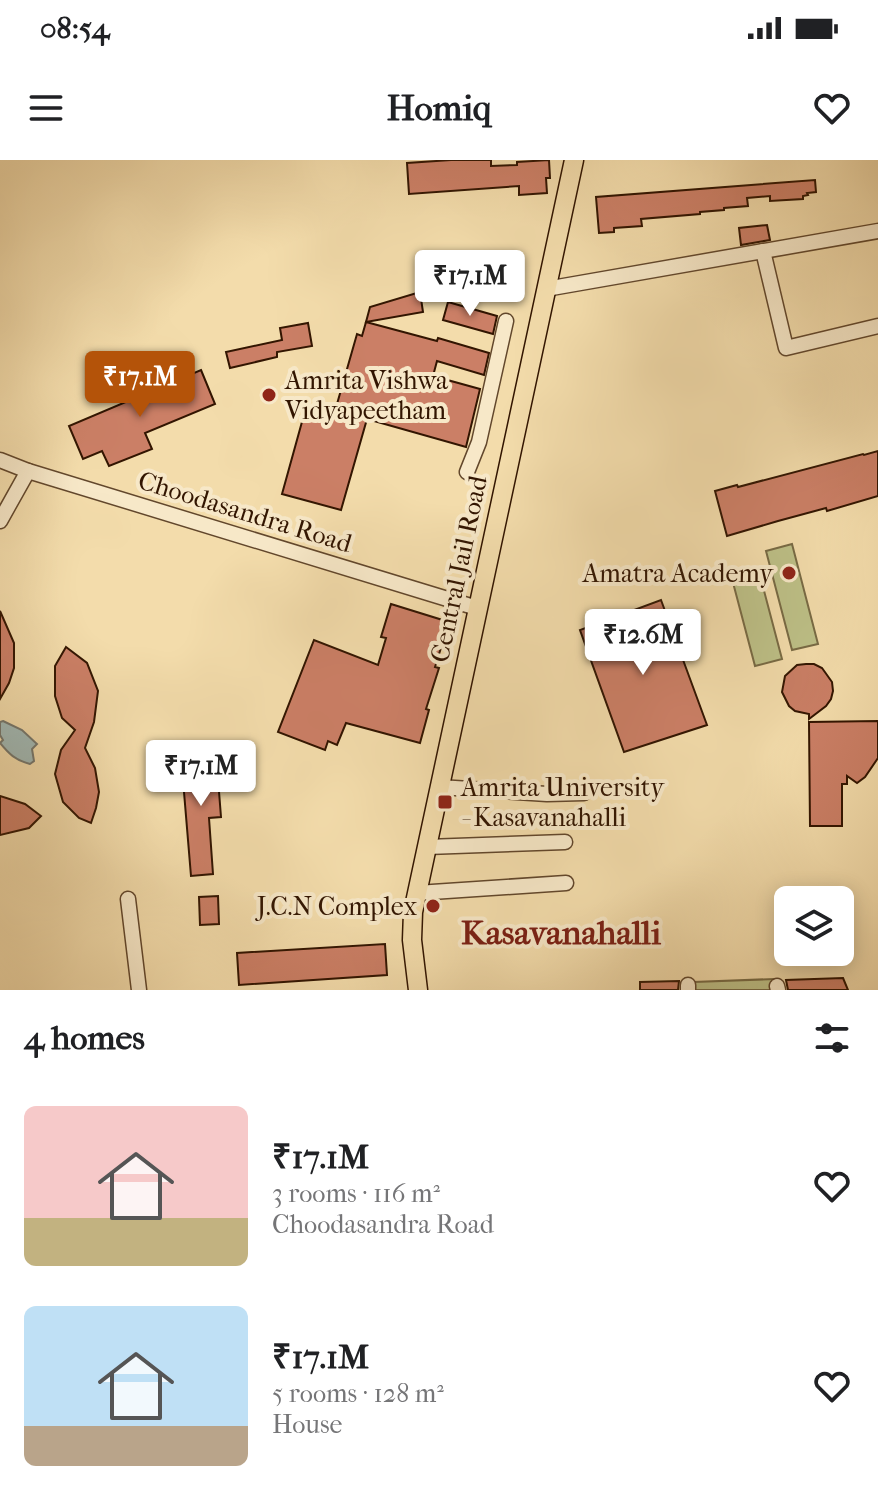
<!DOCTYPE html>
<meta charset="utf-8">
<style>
body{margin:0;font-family:"IM FELL French Canon",serif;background:#f6f6f6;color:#202124;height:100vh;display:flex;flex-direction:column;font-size:30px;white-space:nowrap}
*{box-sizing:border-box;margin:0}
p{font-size:26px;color:#757577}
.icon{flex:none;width:44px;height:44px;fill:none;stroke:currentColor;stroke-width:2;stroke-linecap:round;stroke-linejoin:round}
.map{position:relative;height:830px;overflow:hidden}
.details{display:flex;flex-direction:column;background:#fff;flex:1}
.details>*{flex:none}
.tools{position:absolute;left:774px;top:726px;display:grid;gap:16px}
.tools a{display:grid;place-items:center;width:80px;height:80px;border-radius:12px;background:#fff;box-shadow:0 4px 20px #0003;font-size:40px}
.price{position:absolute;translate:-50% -68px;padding:0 18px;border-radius:8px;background:#fff;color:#222;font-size:26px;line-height:52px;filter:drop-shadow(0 2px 4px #0008)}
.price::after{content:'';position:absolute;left:50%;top:48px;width:24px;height:18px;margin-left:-12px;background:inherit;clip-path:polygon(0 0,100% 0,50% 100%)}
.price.active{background:#b45309;color:#fff}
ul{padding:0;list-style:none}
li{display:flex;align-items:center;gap:24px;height:200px;padding:0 24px}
li span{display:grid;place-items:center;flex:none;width:224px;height:160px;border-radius:12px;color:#555}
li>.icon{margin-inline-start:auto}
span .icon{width:96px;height:96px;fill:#fffc;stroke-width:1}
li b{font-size:34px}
h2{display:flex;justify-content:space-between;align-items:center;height:96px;padding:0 24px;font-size:34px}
.status{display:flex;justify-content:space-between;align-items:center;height:56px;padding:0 40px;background:#fff;direction:ltr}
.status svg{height:22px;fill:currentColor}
header{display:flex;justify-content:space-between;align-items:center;height:104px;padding:0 24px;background:#fff;font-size:36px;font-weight:800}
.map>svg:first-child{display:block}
.green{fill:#bdc087;stroke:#786a44;stroke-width:2}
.water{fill:#a1b9b5;stroke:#75776d;stroke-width:2}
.building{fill:#cb7f66;stroke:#321501;stroke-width:2}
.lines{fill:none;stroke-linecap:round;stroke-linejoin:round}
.minor-casing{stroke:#62472c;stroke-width:17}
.major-casing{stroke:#321501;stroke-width:21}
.minor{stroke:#f7e8c8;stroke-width:14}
.major{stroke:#f3dcab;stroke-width:18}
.poi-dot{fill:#8f2418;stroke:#f7e8c8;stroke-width:3}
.labels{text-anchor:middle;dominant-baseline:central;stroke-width:8;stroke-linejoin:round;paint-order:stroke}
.poi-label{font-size:26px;fill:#321501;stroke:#f7e8c8;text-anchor:start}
.street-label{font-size:26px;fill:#321501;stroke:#f7e8c8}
.district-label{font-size:34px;font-weight:bold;fill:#7a1f14;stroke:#f7e8c8}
</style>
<div class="status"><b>08:54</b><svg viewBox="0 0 49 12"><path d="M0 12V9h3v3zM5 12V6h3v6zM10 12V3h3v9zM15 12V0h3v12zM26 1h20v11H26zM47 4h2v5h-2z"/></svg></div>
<header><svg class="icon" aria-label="menu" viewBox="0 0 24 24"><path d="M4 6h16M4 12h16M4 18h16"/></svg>Homiq<svg class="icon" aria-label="heart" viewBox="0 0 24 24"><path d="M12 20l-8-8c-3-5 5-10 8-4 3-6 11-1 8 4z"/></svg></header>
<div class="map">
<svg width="878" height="830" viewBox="0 0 878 830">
<rect width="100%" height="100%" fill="#f3dcab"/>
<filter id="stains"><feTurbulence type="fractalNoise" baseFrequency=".0025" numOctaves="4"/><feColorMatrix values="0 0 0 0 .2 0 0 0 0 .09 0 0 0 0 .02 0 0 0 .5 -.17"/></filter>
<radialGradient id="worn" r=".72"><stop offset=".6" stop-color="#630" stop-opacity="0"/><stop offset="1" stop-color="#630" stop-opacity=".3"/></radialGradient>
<g class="green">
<polygon points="792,384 818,484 792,490 766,391"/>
<polygon points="758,408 782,499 755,506 731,415"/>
<polygon points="774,819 775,830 695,830 694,822"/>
</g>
<path class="water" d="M3,561L22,570L37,584L32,589L34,601L30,604C15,600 9,594 0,583L3,580L0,575V562Z"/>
<g class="building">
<polygon points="451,0 491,0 491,6 517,5 517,2 549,0 550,18 546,18 547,33 519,35 519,26 409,34 407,3"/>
<polygon points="815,20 816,32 807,33 808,35 803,36 803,39 770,41 770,36 747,38 748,46 724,48 724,50 700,52 700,54 641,59 642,66 614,68 614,72 599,73 596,37"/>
<polygon points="767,65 770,80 741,85 739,68"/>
<polygon points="420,132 423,152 366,162 370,147"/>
<polygon points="448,142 497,156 493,174 443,160"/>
<polygon points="366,162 437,181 438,178 489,193 484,215 437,201 433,216 480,229 466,287 367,259 341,350 282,334 305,251 333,258 357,174 362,176"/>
<polygon points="308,163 312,186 277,192 277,197 230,208 226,192 282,180 280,168"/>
<polygon points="201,210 215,244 145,273 152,289 109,306 102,291 83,299 69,266"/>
<polygon points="878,291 878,336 827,351 826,348 778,361 727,376 715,331 737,325 738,327 863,294 864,295"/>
<polygon points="661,440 707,565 624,592 580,470"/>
<polygon points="391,444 449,462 435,507 439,508 426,549 429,550 420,583 346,563 337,585 328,581 325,590 278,572 314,480 378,505 386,478 381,477"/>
<polygon points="0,451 14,483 14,508 9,523 0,539"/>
<polygon points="66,487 87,503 98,531 94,562 85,588 95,608 99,632 96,648 91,663 79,658 63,642 55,614 61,590 75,570 62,558 55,536 55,506"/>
<polygon points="806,504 814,504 822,508 832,522 833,531 831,539 826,546 809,559 809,554 795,551 789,546 782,532 785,516 797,505"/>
<polygon points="878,561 878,598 865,617 857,623 847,616 847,624 842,624 842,666 810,666 809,562"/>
<polygon points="216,593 221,657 209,658 213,714 191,716 181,596"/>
<polygon points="0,636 25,644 41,656 29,668 0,675"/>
<polygon points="218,736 219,764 200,765 199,737"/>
<polygon points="385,784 387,815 239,825 237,793"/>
<polygon points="843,818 848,830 788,830 786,820"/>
<polygon points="679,821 678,830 640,830 640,822"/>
</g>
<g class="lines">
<g class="minor-casing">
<g id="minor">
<polyline points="763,91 786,188 878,166"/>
<polyline points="546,129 878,71"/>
<polyline points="0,300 28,311 477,448"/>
<polyline points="467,312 479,282 506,161"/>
<polyline points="0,361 28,311"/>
<polyline points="439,627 547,634 584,633"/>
<polyline points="427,687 565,682"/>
<polyline points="417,733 566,723"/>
<polyline points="128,739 139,830"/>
<polyline points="688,825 688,830"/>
<polyline points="777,826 778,830"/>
</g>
</g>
<g class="major-casing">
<polyline id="major" points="418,830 412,780 413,752 574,0"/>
</g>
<use href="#minor" class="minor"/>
<use href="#major" class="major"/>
</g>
<g class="poi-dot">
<circle cx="269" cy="235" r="8"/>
<circle cx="789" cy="413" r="8"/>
<rect x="437" y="634" width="16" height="16" rx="4"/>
<circle cx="433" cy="746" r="8"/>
</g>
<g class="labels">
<g class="poi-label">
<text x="285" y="220">Amrita Vishwa<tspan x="285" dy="30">Vidyapeetham</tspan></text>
<text x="773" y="413" text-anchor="end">Amatra Academy</text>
<text x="461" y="627">Amrita University<tspan x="461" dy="30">- Kasavanahalli</tspan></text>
<text x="417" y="746" text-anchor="end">J.C.N Complex</text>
</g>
<g class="street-label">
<text transform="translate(245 352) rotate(17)">Choodasandra Road</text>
<text transform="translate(459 409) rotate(-78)">Central Jail Road</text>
</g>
<g class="district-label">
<text x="561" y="773">Kasavanahalli</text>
</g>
</g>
<rect width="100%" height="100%" filter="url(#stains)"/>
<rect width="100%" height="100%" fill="url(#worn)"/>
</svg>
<div class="tools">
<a><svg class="icon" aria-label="layers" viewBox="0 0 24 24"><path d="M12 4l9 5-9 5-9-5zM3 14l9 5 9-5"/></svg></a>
</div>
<b class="price" style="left:470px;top:158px">₹17.1M</b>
<b class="price active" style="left:140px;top:259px">₹17.1M</b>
<b class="price" style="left:643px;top:517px">₹12.6M</b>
<b class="price" style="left:201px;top:648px">₹17.1M</b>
</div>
<section class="details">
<h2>4 homes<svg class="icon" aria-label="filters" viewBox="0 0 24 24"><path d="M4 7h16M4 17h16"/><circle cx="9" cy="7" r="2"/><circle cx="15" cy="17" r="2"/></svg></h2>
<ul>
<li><span style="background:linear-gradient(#f6c9c9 70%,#c2b280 0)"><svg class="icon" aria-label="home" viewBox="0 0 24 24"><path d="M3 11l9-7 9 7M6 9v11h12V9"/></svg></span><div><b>₹17.1M</b><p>3 rooms · 116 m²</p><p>Choodasandra Road</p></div><svg class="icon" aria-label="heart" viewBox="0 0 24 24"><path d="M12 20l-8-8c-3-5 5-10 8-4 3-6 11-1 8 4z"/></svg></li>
<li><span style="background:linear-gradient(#bfe0f5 75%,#b9a48a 0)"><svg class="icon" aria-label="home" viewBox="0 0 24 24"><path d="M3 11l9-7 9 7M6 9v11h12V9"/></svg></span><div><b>₹17.1M</b><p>5 rooms · 128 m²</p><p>House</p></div><svg class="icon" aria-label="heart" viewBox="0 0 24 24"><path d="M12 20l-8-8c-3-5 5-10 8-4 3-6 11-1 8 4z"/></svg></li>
</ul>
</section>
